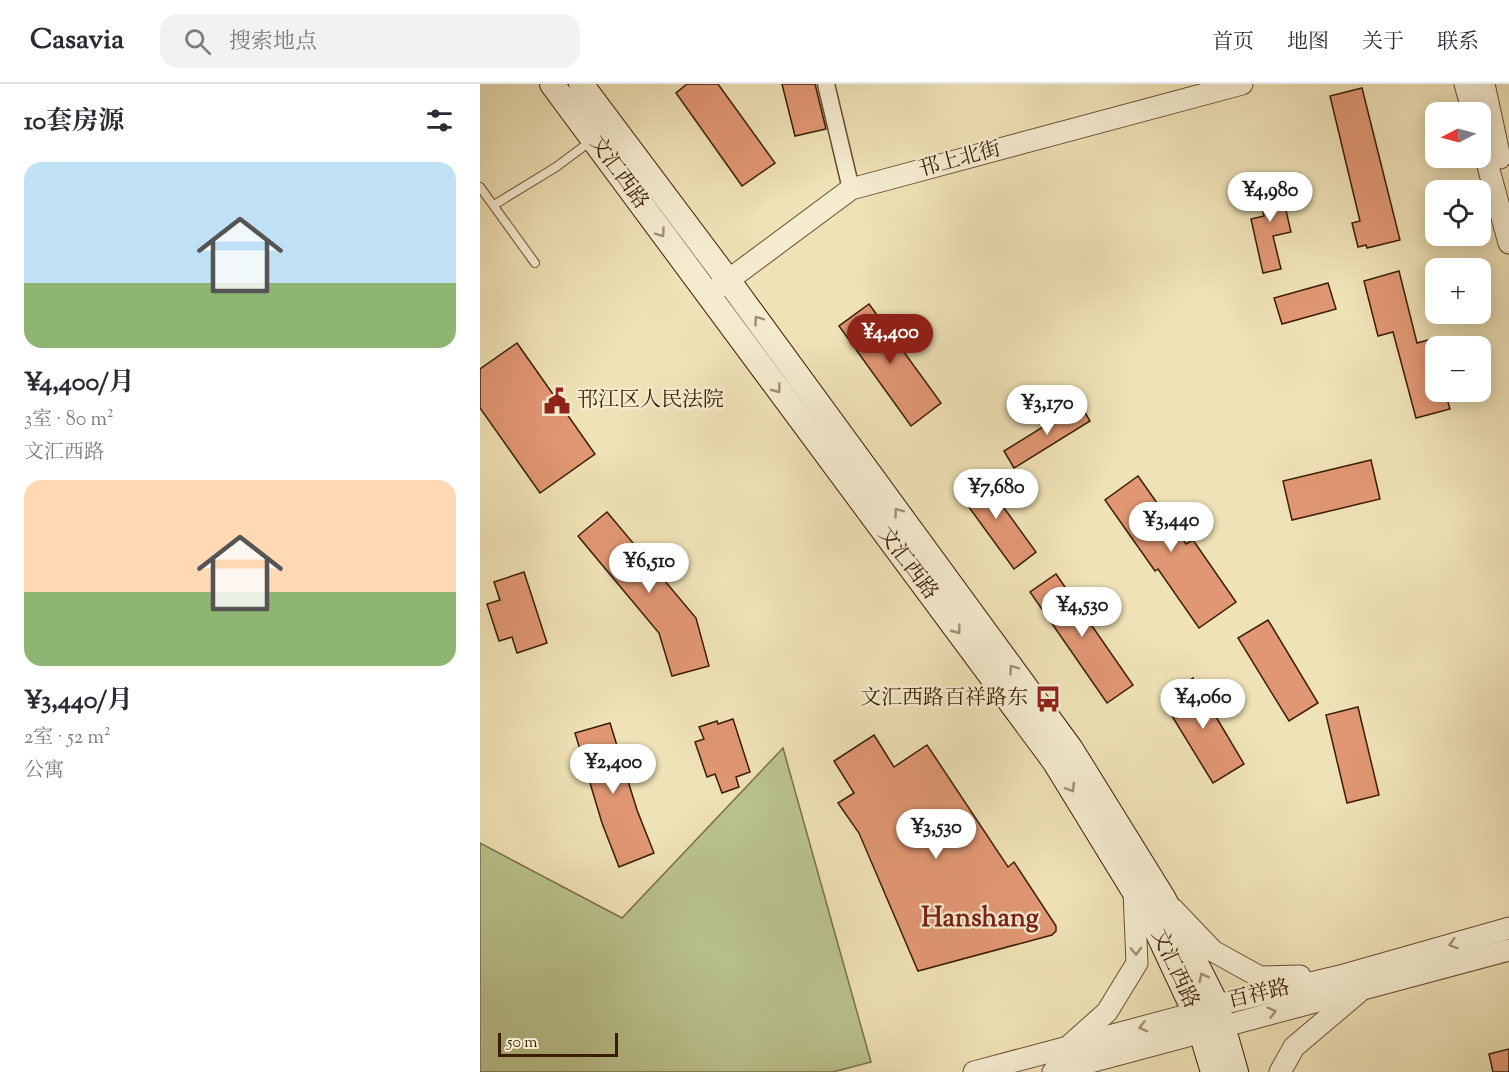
<!DOCTYPE html>
<html lang="zh">
<meta charset="utf-8">
<style>
body{margin:0;font-family:"Sorts Mill Goudy","Noto Serif SC",serif;background:#f2f2f3;color:#2b2b33;height:100vh;display:flex;flex-direction:column;font-size:22px;white-space:nowrap}
*{box-sizing:border-box;margin:0}
p{font-size:20px;color:#7c7c81}
.icon{flex:none;width:33px;height:33px;fill:none;stroke:currentColor;stroke-width:2;stroke-linecap:round;stroke-linejoin:round}
.map{position:relative;flex:1;overflow:hidden}
.side{display:flex;flex-direction:column;background:#fff;width:480px}
.side>*{flex:none}
.needle{width:39px;rotate:264deg}
.controls{position:absolute;left:945px;top:18px;display:grid;gap:12px}
.controls a{display:grid;place-items:center;width:66px;height:66px;border-radius:12px;background:#fff;box-shadow:0 3px 15px #0003;font-size:30px}
.scale{position:absolute;left:18px;bottom:15px;width:120px;box-sizing:border-box;padding-left:6px;border:3px solid #3a1d03;border-top:0;font-size:16px;line-height:21px;white-space:nowrap;color:#3a1d03;-webkit-text-stroke:4px #f5ecd0;paint-order:stroke}
.price{position:absolute;translate:-50% -51px;padding:0 14px;border-radius:21px;background:#fff;color:#222;font-size:20px;line-height:39px;filter:drop-shadow(0 2px 3px #0008)}
.price::after{content:'';position:absolute;left:50%;top:36px;width:18px;height:14px;margin-left:-9px;background:inherit;clip-path:polygon(0 0,100% 0,50% 100%)}
.price.current{background:#8f2418;color:#fff}
ul{padding:0;list-style:none}
li{display:grid;align-content:center;gap:12px;height:318px;padding:0 24px}
li span{display:grid;place-items:center;height:186px;border-radius:18px;color:#555}
li>.icon{margin-inline-start:auto}
span .icon{width:108px;height:108px;fill:#fffc;stroke-width:1}
li b{font-size:26px}
h2{display:flex;justify-content:space-between;align-items:center;height:72px;padding:0 24px;font-size:26px}
header{display:flex;align-items:center;gap:36px;box-sizing:border-box;height:84px;padding:0 30px;background:#fff;border-bottom:2px solid #e1e1e2}
header strong{font-size:28px}
nav{display:flex;gap:33px;margin-inline-start:auto;font-size:21px}
.search{width:420px;height:54px;background:#f2f2f3;display:flex;align-items:center;gap:15px;box-sizing:border-box;padding:0 21px;border-radius:18px;color:#7c7c81;font-size:22px}
main{display:flex;flex:1;min-height:0}
.map>svg:first-child{display:block}
.green{fill:#bac38d;stroke:#7a7048;stroke-width:1.5}
.building{fill:#e19773;stroke:#3a1d03;stroke-width:1.5}
.lines{fill:none;stroke-linecap:round;stroke-linejoin:round}
.service-casing{stroke:#674e30;stroke-width:10}
.minor-casing{stroke:#674e30;stroke-width:19}
.tertiary-casing{stroke:#674e30;stroke-width:23}
.secondary-casing{stroke:#3a1d03;stroke-width:26}
.service{stroke:#f5ecd0;stroke-width:8}
.minor{stroke:#f5ecd0;stroke-width:16}
.tertiary{stroke:#f5ecd0;stroke-width:21}
.secondary{stroke:#f5ecd0;stroke-width:24}
.oneway{stroke:#a18f74}
.labels{text-anchor:middle;dominant-baseline:central;stroke-width:4.5;stroke-linejoin:round;paint-order:stroke}
.street-label{font-size:21px;fill:#3a1d03;stroke:#f5ecd0}
.poi-label{font-size:21px;fill:#3a1d03;stroke:#f5ecd0;text-anchor:start}
.district-label{font-size:27px;font-weight:bold;fill:#7a1f14;stroke:#f5ecd0}
</style>
<header>
<strong>Casavia</strong>
<div class="search"><svg class="icon" aria-label="search" viewBox="0 0 24 24"><circle cx="10" cy="10" r="6"/><path d="M15 15l6 6"/></svg>搜索地点</div>
<nav><a>首页</a><a>地图</a><a>关于</a><a>联系</a></nav>
</header>
<main>
<section class="side">
<h2>10套房源<svg class="icon" aria-label="filters" viewBox="0 0 24 24"><path d="M4 7h16M4 17h16"/><circle cx="9" cy="7" r="2"/><circle cx="15" cy="17" r="2"/></svg></h2>
<ul>
<li><span style="background:linear-gradient(#bfe0f5 65%,#8fb573 0)"><svg class="icon" aria-label="home" viewBox="0 0 24 24"><path d="M3 11l9-7 9 7M6 9v11h12V9"/></svg></span><div><b>¥4,400/月</b><p>3室 · 80 m²</p><p>文汇西路</p></div></li>
<li><span style="background:linear-gradient(#ffd9b3 60%,#8fb573 0)"><svg class="icon" aria-label="home" viewBox="0 0 24 24"><path d="M3 11l9-7 9 7M6 9v11h12V9"/></svg></span><div><b>¥3,440/月</b><p>2室 · 52 m²</p><p>公寓</p></div></li>
</ul>
</section>
<div class="map">
<svg width="1029" height="988" viewBox="0 0 1029 988">
<rect width="100%" height="100%" fill="#efe2b6"/>
<filter id="stains"><feTurbulence type="fractalNoise" baseFrequency=".00333" numOctaves="4"/><feColorMatrix values="0 0 0 0 .2 0 0 0 0 .09 0 0 0 0 .02 0 0 0 .5 -.17"/></filter>
<radialGradient id="worn" r=".72"><stop offset=".6" stop-color="#630" stop-opacity="0"/><stop offset="1" stop-color="#630" stop-opacity=".3"/></radialGradient>
<polygon class="green" points="303,664 391,978 353,988 0,988 0,759 142,834"/>
<g class="building">
<polygon points="207,0 238,0 295,79 262,102 196,9"/>
<polygon points="302,0 335,0 346,45 315,52"/>
<polygon points="882,4 920,156 887,164 886,161 878,163 872,139 880,137 850,12"/>
<polygon points="798,92 811,148 793,152 801,185 783,189 771,135 784,132 776,97"/>
<polygon points="919,187 937,259 952,255 956,270 956,308 965,308 970,325 936,334 913,248 898,252 884,197"/>
<polygon points="848,199 856,225 802,240 794,214"/>
<polygon points="389,220 461,319 431,342 359,242"/>
<polygon points="37,259 115,370 60,409 0,324 0,285"/>
<polygon points="600,320 610,337 534,384 524,367"/>
<polygon points="891,376 900,415 812,436 803,397"/>
<polygon points="498,388 556,468 534,485 475,404"/>
<polygon points="658,392 706,460 713,456 756,518 719,544 678,485 675,487 625,416"/>
<polygon points="127,428 216,534 229,582 192,592 179,549 98,452"/>
<polygon points="44,488 67,559 37,569 32,553 19,557 7,520 20,516 14,498"/>
<polygon points="576,490 653,601 627,619 550,508"/>
<polygon points="788,536 838,619 809,637 758,554"/>
<polygon points="713,594 764,680 733,699 681,614"/>
<polygon points="878,623 899,711 867,719 846,631"/>
<polygon points="253,635 270,688 256,693 259,703 242,709 235,690 227,693 215,658 224,655 219,643 237,637 238,640"/>
<polygon points="130,639 157,726 174,769 139,783 122,739 95,649"/>
<polygon points="394,651 414,683 447,661 528,783 534,778 576,842 576,847 572,851 438,887 379,749 358,719 374,709 354,677"/>
<polygon points="1029,965 1029,988 1013,988 1009,970"/>
</g>
<g class="lines">
<g class="service-casing">
<g id="service">
<polyline points="0,103 55,179"/>
<polyline points="14,121 76,83 111,57"/>
</g>
</g>
<g class="minor-casing">
<polyline id="minor" points="346,0 371,105"/>
</g>
<g class="tertiary-casing">
<g id="tertiary">
<polyline points="985,0 993,28"/>
<polyline points="1004,0 1020,74"/>
<polyline points="1000,53 1029,159"/>
<polyline points="235,206 371,105 762,0"/>
<polyline points="693,825 733,867 780,893 820,892"/>
<polyline points="591,960 627,928 657,879 654,808"/>
<polyline points="494,988 715,929 737,921 860,892 1029,844"/>
<polyline points="573,988 1029,866"/>
<polyline points="800,988 814,963 879,908"/>
</g>
</g>
<g class="secondary-casing">
<g id="secondary">
<polyline points="72,0 574,677 671,835 715,929 733,988"/>
<polyline points="101,0 248,196 591,665 684,815 737,921 756,988"/>
</g>
</g>
<use href="#service" class="service"/>
<use href="#minor" class="minor"/>
<use href="#tertiary" class="tertiary"/>
<use href="#secondary" class="secondary"/>
</g>
<defs><path id="oneway-chevron" d="M-2-3.5L2.5 0L-2 3.5" fill="none" stroke-width="1.6" stroke-linecap="round" stroke-linejoin="round" transform="scale(1.5)"/></defs>
<g class="oneway">
<use href="#oneway-chevron" transform="translate(181 149) rotate(54)"/>
<use href="#oneway-chevron" transform="translate(278 236) rotate(-126)"/>
<use href="#oneway-chevron" transform="translate(297 305) rotate(53)"/>
<use href="#oneway-chevron" transform="translate(418 428) rotate(-126)"/>
<use href="#oneway-chevron" transform="translate(477 546) rotate(53)"/>
<use href="#oneway-chevron" transform="translate(533 585) rotate(-126)"/>
<use href="#oneway-chevron" transform="translate(591 704) rotate(59)"/>
<use href="#oneway-chevron" transform="translate(973 860) rotate(164)"/>
<use href="#oneway-chevron" transform="translate(656 867) rotate(88)"/>
<use href="#oneway-chevron" transform="translate(723 893) rotate(-117)"/>
<use href="#oneway-chevron" transform="translate(792 928) rotate(-15)"/>
<use href="#oneway-chevron" transform="translate(663 943) rotate(165)"/>
</g>
<defs>
<g id="civic-bare" transform="scale(2.07)"><path d="M-.6-6.5H3V-4.5H.6V-3L4-1V1h2V6H-6V1h2V-1L-.6-3ZM-1.2 2.5V6h2.4V2.5Z" fill="#8f2418" stroke="#f5ecd0" stroke-width="2.5" paint-order="stroke"/></g>
<g id="bus-bare" transform="scale(2.07)"><path d="M-5-6H5V4H4V6H2V4H-2V6H-4V4H-5ZM-3.5-4V0h7V-4ZM-3.5 1.2v1.5H-2V1.2ZM2 1.2v1.5H3.5V1.2Z" fill="#8f2418" stroke="#f5ecd0" stroke-width="2.5" paint-order="stroke"/></g>
</defs>
<g fill-rule="evenodd">
<use href="#civic-bare" x="77" y="317"/>
<use href="#bus-bare" x="568" y="615"/>
</g>
<g class="labels">
<g class="street-label">
<text transform="translate(480 76) rotate(-15)">邗上北街</text>
<text transform="translate(138 89) rotate(54)">文汇西路</text>
<text transform="translate(427 480) rotate(53)">文汇西路</text>
<text transform="translate(694 885) rotate(65)">文汇西路</text>
<text transform="translate(779 911) rotate(-13)">百祥路</text>
</g>
<g class="poi-label">
<text x="97" y="317">邗江区人民法院</text>
<text x="548" y="615" text-anchor="end">文汇西路百祥路东</text>
</g>
<g class="district-label">
<text x="500" y="835">Hanshang</text>
</g>
</g>
<rect width="100%" height="100%" filter="url(#stains)"/>
<rect width="100%" height="100%" fill="url(#worn)"/>
</svg>
<div class="controls">
<a><svg class="needle" viewBox="-14 -14 28 28"><path d="M0-13l5 13h-10z" fill="#e53935"/><path d="M0 13l5-13h-10z" fill="#7c7c81"/></svg></a>
<a><svg class="icon" aria-label="locate" viewBox="0 0 24 24"><circle cx="12" cy="12" r="6"/><path d="M12 2v4M12 18v4M2 12h4M18 12h4"/></svg></a>
<a>+</a>
<a>−</a>
</div>
<div class="scale">50 m</div>
<b class="price" style="left:790px;top:139px">¥4,980</b>
<b class="price current" style="left:410px;top:281px">¥4,400</b>
<b class="price" style="left:567px;top:352px">¥3,170</b>
<b class="price" style="left:516px;top:436px">¥7,680</b>
<b class="price" style="left:691px;top:469px">¥3,440</b>
<b class="price" style="left:169px;top:510px">¥6,510</b>
<b class="price" style="left:602px;top:554px">¥4,530</b>
<b class="price" style="left:723px;top:646px">¥4,060</b>
<b class="price" style="left:133px;top:711px">¥2,400</b>
<b class="price" style="left:456px;top:776px">¥3,530</b>
</div>
</main>
